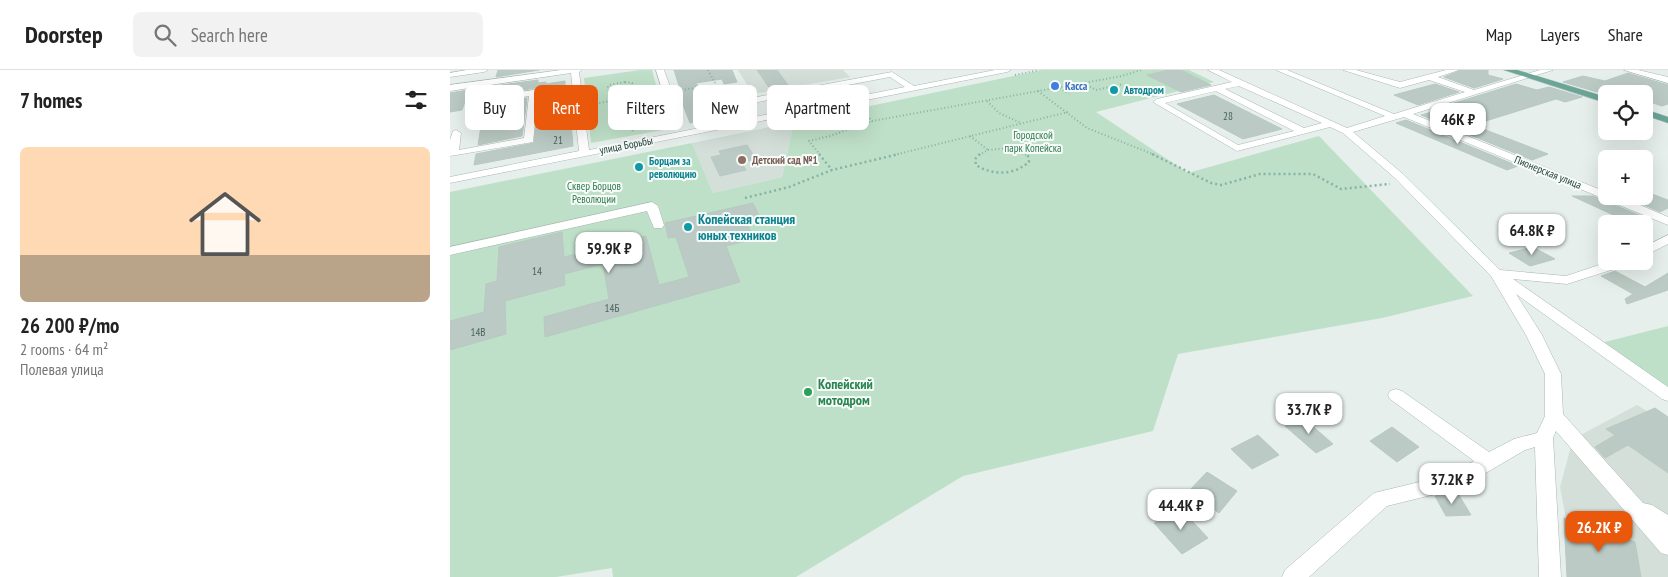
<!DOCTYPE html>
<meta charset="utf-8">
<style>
body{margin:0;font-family:"PT Sans Narrow",sans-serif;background:#f2f2f2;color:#222;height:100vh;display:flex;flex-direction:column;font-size:19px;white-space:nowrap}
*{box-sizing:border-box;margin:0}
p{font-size:16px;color:#767676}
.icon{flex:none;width:28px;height:28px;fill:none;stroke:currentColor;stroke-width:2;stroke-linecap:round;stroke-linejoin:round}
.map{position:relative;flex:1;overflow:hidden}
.panel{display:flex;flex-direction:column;background:#fff;width:450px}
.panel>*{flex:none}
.guide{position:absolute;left:15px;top:15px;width:475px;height:45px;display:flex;gap:10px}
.tools{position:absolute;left:1148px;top:15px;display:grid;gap:10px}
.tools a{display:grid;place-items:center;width:55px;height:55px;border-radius:8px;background:#fff;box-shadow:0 5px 20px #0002;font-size:25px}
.price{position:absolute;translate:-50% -42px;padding:0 11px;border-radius:10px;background:#fff;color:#222;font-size:16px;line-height:32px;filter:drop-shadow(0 1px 2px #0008)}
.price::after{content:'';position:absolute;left:50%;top:30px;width:15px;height:11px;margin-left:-8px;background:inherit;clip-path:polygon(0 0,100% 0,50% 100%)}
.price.current{background:#ea580c;color:#fff}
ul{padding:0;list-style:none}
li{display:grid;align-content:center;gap:10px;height:265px;padding:0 20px}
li+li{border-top:1px solid #e0e0e0}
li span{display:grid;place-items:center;height:155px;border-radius:8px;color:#555}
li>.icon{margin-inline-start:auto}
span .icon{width:90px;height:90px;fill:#fffc;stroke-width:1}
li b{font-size:21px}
h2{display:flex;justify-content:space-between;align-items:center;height:60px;padding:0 20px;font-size:21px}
.tag{padding:0 18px;border-radius:8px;background:#fff;box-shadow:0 5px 20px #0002;font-size:18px;line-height:45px}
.tag.current{background:#ea580c;color:#fff}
header{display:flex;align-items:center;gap:30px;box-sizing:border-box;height:70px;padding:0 25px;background:#fff;border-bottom:1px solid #e0e0e0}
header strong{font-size:24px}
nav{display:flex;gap:28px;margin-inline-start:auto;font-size:18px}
.search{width:350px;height:45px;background:#f2f2f2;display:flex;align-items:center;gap:12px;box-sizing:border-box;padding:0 18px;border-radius:8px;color:#767676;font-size:19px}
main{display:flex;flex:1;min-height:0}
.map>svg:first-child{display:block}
.built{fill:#d4dfda}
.green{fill:#bfe0c8}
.building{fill:#bbcac4;stroke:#b8c9c2}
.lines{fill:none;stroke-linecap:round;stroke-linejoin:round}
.minor-casing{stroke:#a8b8b2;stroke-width:1}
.major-casing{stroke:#c2cac8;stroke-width:1}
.path-far1{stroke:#86b3a5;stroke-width:2;stroke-dasharray:1 2.5;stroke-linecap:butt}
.path{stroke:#86b3a5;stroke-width:2.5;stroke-dasharray:2 3;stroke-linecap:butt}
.minor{fill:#fff;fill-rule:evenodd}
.major{fill:#6aa596;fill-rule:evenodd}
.shop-dot{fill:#3f7fe0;stroke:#f7fbf9;stroke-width:2}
.culture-dot{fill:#0f9aa8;stroke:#f7fbf9;stroke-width:2}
.education-dot{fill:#8d6e63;stroke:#f7fbf9;stroke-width:2}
.leisure-dot{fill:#2e9e5b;stroke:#f7fbf9;stroke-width:2}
.labels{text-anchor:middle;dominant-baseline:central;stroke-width:4;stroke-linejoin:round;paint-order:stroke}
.far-shop-label{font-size:11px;font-weight:bold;fill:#366cbe;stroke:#f7fbf9;text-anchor:start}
.far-culture-label{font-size:11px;font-weight:bold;fill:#0d838f;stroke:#f7fbf9;text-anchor:start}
.number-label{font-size:11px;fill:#4a645c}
.far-park-label{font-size:11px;fill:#2d7a4b;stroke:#f7fbf9}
.far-street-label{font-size:11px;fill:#24423a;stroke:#f7fbf9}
.far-education-label{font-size:11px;font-weight:bold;fill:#785e54;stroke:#f7fbf9;text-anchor:start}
.culture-label{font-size:14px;font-weight:bold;fill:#0d838f;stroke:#f7fbf9;text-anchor:start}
.leisure-label{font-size:14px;font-weight:bold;fill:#27864d;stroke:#f7fbf9;text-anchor:start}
</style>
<header>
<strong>Doorstep</strong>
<div class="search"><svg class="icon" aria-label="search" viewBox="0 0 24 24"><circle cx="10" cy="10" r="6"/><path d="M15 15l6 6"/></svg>Search here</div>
<nav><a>Map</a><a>Layers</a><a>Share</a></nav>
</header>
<main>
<section class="panel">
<h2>7 homes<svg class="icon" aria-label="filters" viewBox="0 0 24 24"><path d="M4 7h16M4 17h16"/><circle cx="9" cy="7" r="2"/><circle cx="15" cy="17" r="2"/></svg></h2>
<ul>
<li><span style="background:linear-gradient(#ffd9b3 70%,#b9a48a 0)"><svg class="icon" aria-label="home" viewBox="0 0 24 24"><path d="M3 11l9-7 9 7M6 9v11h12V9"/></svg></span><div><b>26 200 ₽/mo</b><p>2 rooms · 64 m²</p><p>Полевая улица</p></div></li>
</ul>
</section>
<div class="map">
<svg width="1218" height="507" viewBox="0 0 1218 507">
<rect width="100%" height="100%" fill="#e6efeb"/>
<g class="built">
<polygon points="288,0 393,0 400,7 303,24"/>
<polygon points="344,52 332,107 263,123 242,73"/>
<polygon points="1187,335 1218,354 1218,507 1127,507 1110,417 1123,369"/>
</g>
<g class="green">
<polygon points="190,0 202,0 218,59 141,73 134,8"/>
<polygon points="592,0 739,0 764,12 646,42 738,103 869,66 1023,226 932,248 728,284 703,361 513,406 346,507 163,507 162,498 106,507 0,507 0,122 242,73 263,123 332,107 344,52"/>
<polygon points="1218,256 1218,319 1151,273"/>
</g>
<g class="building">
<polygon points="48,0 89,0 46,7"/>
<polygon points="224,0 282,0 287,12 274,14 272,9 246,13 248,16 245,16 260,49 240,53 228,22 231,22"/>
<polygon points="307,0 327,0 341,19 322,22"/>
<polygon points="719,0 731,0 761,15 731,22 697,5"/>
<polygon points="1011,0 1038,0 1038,5 1053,9 1024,18 994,7"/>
<polygon points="1178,3 1218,15 1218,34 1212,36 1194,30 1194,24 1170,24 1156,20 1147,22 1113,12 1133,6 1155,11"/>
<polygon points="88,10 88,13 96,12 96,14 115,11 115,16 118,16 123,76 24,95 26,84 84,73 89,22 84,18 41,26 44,16"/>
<polygon points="985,14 1009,22 968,35 944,25"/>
<polygon points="1066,14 1087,20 1099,17 1132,27 1115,32 1106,29 1023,55 1098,84 1082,90 971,45 985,41 982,40"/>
<polygon points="19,20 12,40 0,42 0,23"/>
<polygon points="764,25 832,59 793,69 727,34"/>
<polygon points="347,27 351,32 331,36 327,30"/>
<polygon points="77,28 72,66 28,75 32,50 36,50 40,31 44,34"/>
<polygon points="956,50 1068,96 1057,100 946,53"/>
<polygon points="297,75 306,89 291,92 296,100 270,106 261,87 271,85 269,81"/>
<polygon points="1194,121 1218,130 1218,138 1210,142 1174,126 1194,126"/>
<polygon points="1122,126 1143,126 1196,148 1183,154"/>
<polygon points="303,133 309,145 295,149 304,169 276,176 290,212 95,267 94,247 159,229 153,194 114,204 115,215 55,231 56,264 0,280 0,251 34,242 36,214 47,211 49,177 112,162 114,187 196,166 209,215 239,207 226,167 218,168 215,153"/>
<polygon points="1083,177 1105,189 1080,196 1059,183"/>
<polygon points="1165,201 1195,217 1218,203 1218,220 1177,234 1175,229 1183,224 1151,206"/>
<polygon points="1205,338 1218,347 1218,403 1178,375 1155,388 1145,377 1165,365 1156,359"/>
<polygon points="852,347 883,374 866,383 835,356"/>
<polygon points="942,357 969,377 947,392 920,371"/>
<polygon points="808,365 829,385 802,399 781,379"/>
<polygon points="757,402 787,421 769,443 738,422"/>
<polygon points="1001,422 1007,422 1021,445 996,446 985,426"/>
<polygon points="730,438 758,468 732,484 704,453"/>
<polygon points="1114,448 1185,472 1191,507 1117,507"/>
</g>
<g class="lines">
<g class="minor-casing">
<g id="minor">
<polygon points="17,0 38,0 34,2 0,7 0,3"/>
<polygon points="111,0 132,0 129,2 139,80 455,17 440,7 266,40 263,39 254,22 258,19 261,20 269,34 442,2 464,16 545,0 561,0 557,2 0,113 0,107 129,81 121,3 0,21 0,15"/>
<polygon points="206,0 214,0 230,45 228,47 222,47 220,45"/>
<path d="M758,0H769L897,58L935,46L826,0H837L944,44L1015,22L979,10L950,18L893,0H906L950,12L996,0H1009L988,7L1024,20L1090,0H1103L963,44L1156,122V126H1169L1218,147V155L954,47L903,62L953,104L1050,200L1116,206L1161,191H1181L1180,194L1117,214L1063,209L1218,317V331L1212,329L1066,224L1092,265L1111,304L1113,344L1193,433L1202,435L1218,445V485L1211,483L1106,361L1103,368L1111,507H1089L1085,377L1075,380L1010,418L937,436L859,507H832L835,500L924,423L998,405L1024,391L940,329L938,325L940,321L946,319L952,321L1039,382L1064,369L1087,363L1095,346V304L1076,265L1041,206L945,108L893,63L880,57L787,81L703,32L707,29L782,12ZM789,16L872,53L854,58L775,19ZM766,21L844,61L788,75L715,33Z"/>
<polygon points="1174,0 1188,0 1218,7 1218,13"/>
<polygon points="84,20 88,23 83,72 0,86 0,70 3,61 6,60 11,63 9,80 74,68 79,26 44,32 40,29 44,26"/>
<polygon points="202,132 208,136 214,155 212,158 204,158 197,141 0,185 0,177"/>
<polygon points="1218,165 1218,174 1194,186 1194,177"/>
</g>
</g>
<g class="major-casing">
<g id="major">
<polygon points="1054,0 1067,0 1156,27 1156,33"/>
<polygon points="1194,39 1218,47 1218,53 1194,45"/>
</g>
</g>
<g class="path-far1">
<polyline points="258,0 265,13"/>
<polyline points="565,5 589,0"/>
<polygon points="175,12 182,13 187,36 177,40 162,41 158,17 159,15"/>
<polyline points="634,13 646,20 673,14"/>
<polyline points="610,18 619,24"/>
<polyline points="228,21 249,17"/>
<polyline points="588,21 637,58 705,85"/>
<polyline points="159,27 184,22"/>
<polyline points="185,27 207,23"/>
<polyline points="537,31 549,43 571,53"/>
<polyline points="139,35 160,31"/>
<polyline points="161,35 186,31"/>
<polyline points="177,40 183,62"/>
<polyline points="415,43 422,51 672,6 691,0"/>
<polyline points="520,66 538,80"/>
<polyline points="538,80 559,78 576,85"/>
<polyline points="370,85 359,71 380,66 422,51"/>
<polyline points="444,85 618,42"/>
<polyline points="529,85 538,80"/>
</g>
<g class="path">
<polyline points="369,84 382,100"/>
<path d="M530,84L525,89L526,95C543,106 564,105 579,92L578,86L575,84"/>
<polyline points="702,84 761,113 771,115 810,104 863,104 891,119 940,114"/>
<polyline points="295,128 339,117 382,100 449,84"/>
</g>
<use href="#minor" class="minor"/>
<use href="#major" class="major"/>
</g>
<circle class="shop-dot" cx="605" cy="16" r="5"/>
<g class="culture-dot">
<circle cx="664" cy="20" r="5"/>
<circle cx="189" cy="97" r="5"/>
<circle cx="238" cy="157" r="5"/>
</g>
<circle class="education-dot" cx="292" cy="90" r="5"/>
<circle class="leisure-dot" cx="358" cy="322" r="5"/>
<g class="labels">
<g class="far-shop-label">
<text x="615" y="16">Касса</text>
</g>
<g class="far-culture-label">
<text x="674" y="20">Автодром</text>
<text x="199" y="91">Борцам за<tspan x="199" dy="13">революцию</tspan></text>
</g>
<g class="number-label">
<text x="778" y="46">28</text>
<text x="108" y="70">21</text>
<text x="87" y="201">14</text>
<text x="162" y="238">14Б</text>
<text x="28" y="262">14В</text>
</g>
<g class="far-park-label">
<text x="583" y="65">Городской<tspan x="583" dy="13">парк Копейска</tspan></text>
<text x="144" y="116">Сквер Борцов<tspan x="144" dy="13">Революции</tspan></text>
</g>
<g class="far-street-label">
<text transform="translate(176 75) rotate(-11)">улица Борьбы</text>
<text transform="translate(1098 102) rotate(22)">Пионерская улица</text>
</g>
<g class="far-education-label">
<text x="302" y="90">Детский сад №1</text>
</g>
<g class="culture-label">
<text x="248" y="149">Копейская станция<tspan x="248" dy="16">юных техников</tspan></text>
</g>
<g class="leisure-label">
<text x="368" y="314">Копейский<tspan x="368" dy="16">мотодром</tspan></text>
</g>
</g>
</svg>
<div class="tools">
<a><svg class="icon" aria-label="locate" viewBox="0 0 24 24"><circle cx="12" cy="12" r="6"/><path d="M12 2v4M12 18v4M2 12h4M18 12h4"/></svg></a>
<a>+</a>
<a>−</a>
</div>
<b class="price" style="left:1008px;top:75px">46K ₽</b>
<b class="price" style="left:1082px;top:186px">64.8K ₽</b>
<b class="price" style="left:159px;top:204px">59.9K ₽</b>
<b class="price" style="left:859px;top:365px">33.7K ₽</b>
<b class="price" style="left:1002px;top:435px">37.2K ₽</b>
<b class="price" style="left:731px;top:461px">44.4K ₽</b>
<b class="price current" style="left:1149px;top:483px">26.2K ₽</b>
<div class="guide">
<a class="tag">Buy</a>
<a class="tag current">Rent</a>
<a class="tag">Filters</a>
<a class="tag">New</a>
<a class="tag">Apartment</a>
</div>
</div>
</main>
